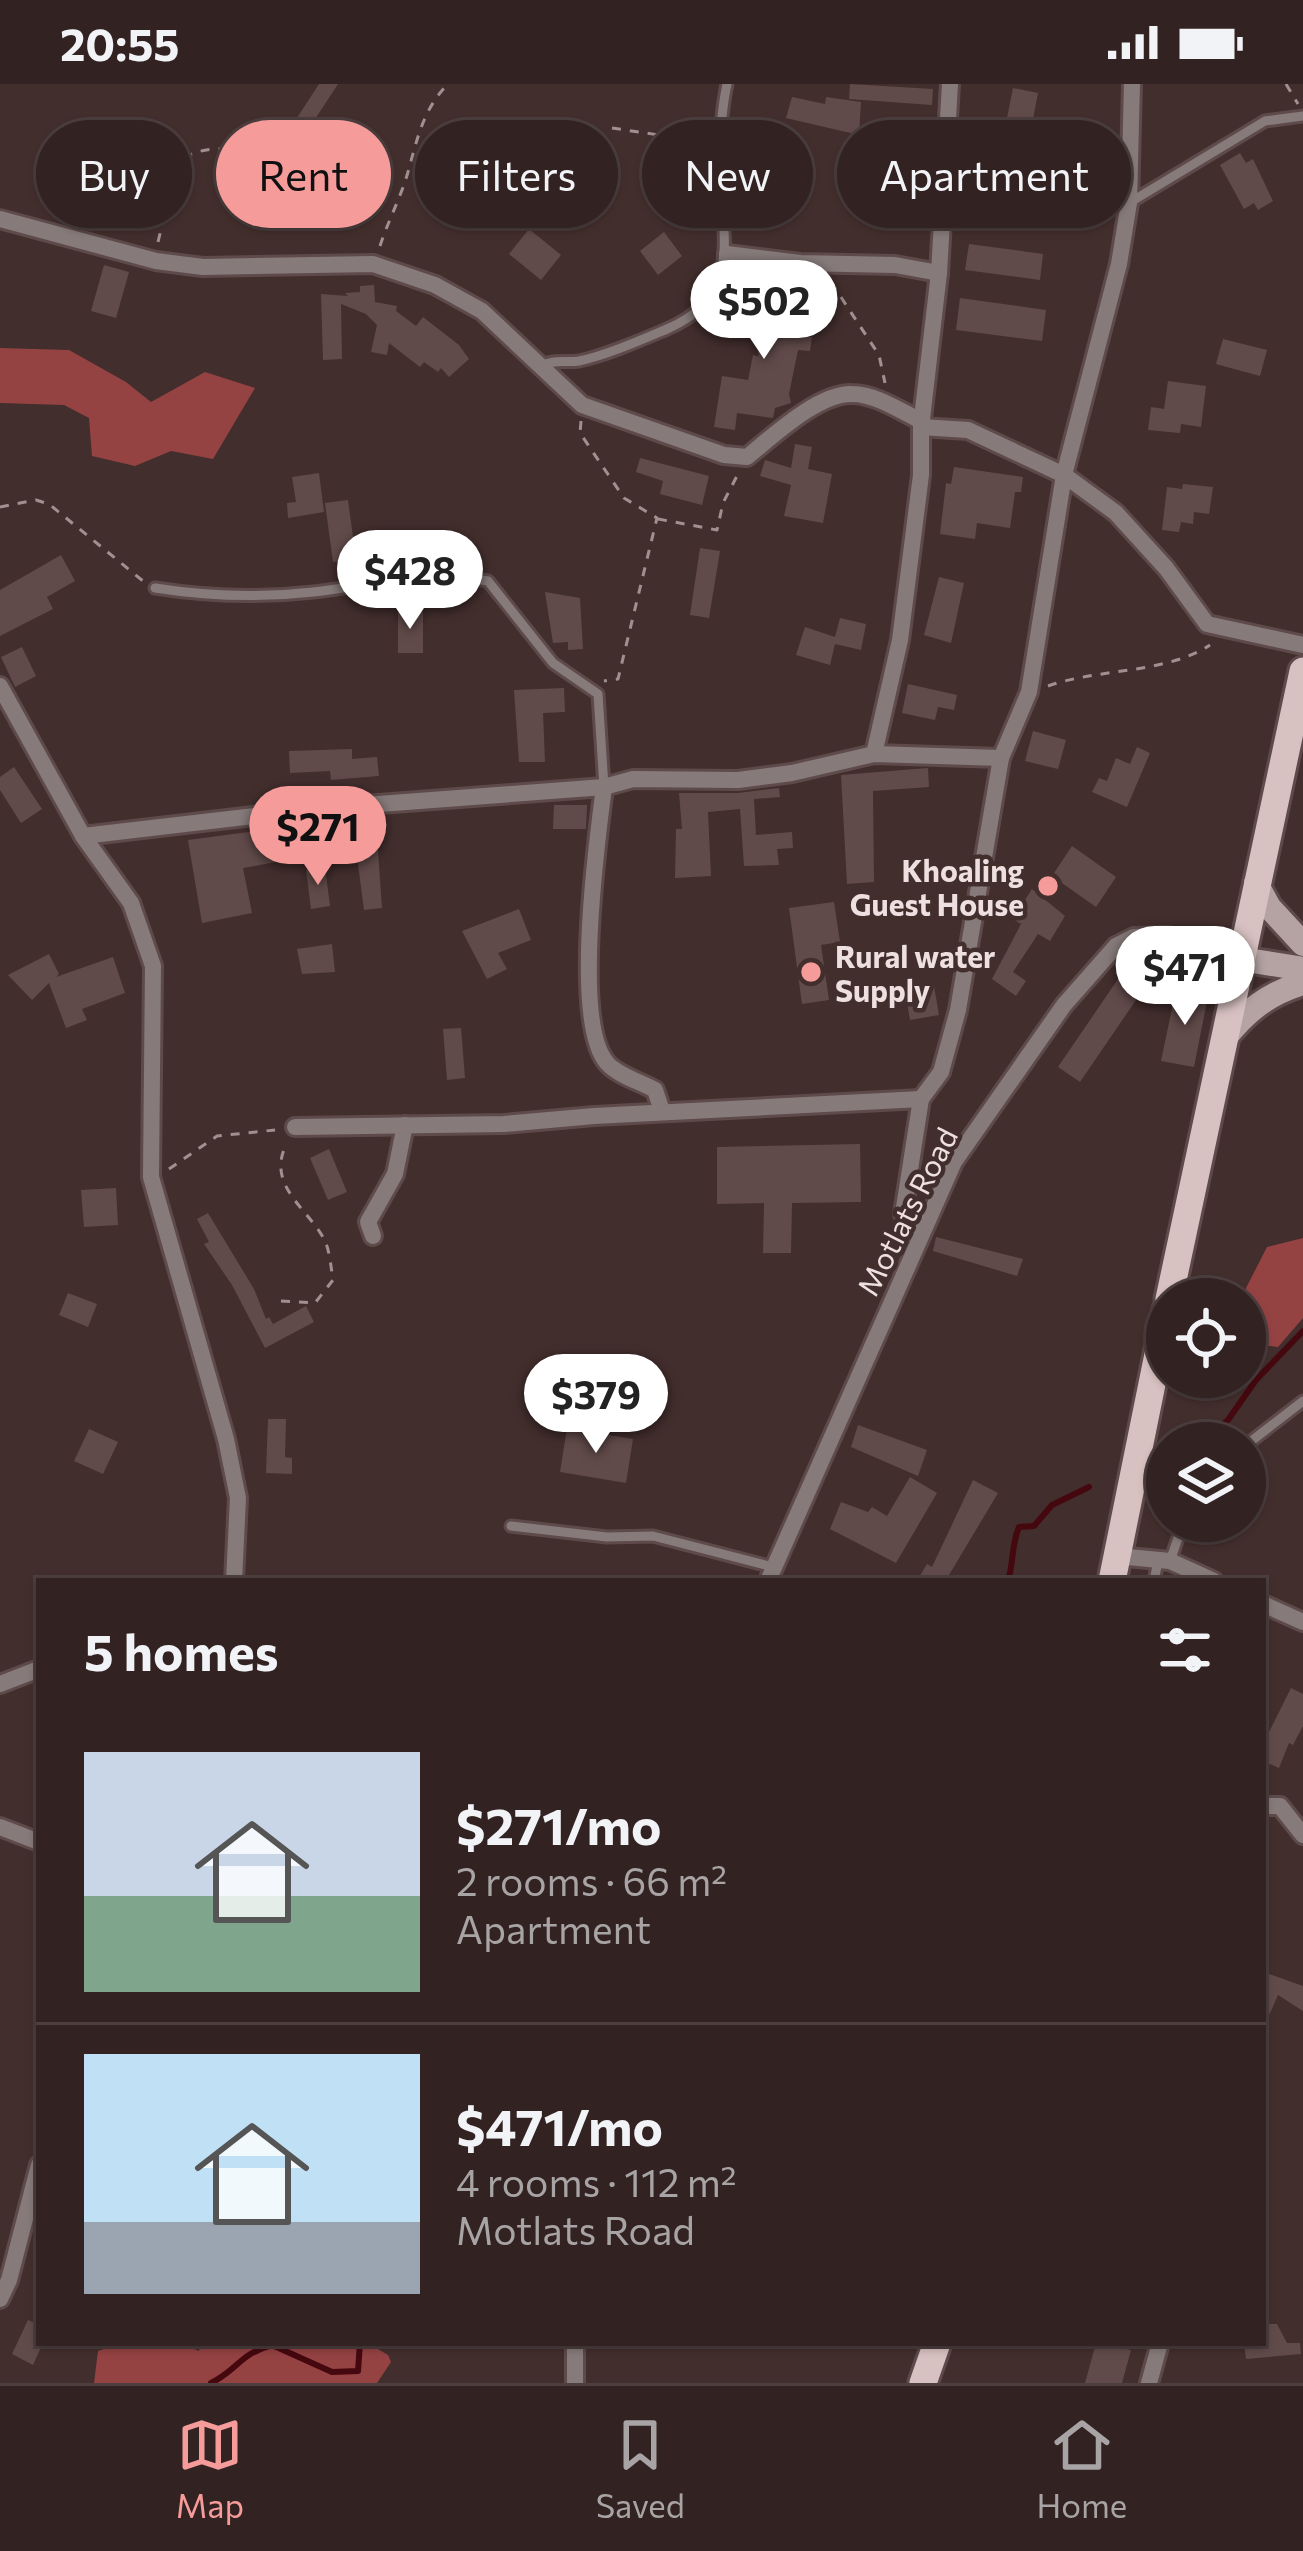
<!DOCTYPE html>
<meta charset="utf-8">
<style>
body{margin:0;font-family:Commissioner,sans-serif;background:#3a2a2a;color:#f1f3f6;height:100vh;display:flex;flex-direction:column;font-size:45px;white-space:nowrap}
*{box-sizing:border-box;margin:0}
p{font-size:39px;color:#a8a4a5}
.icon{flex:none;width:66px;height:66px;fill:none;stroke:currentColor;stroke-width:2;stroke-linecap:round;stroke-linejoin:round}
.map{position:relative;flex:1;overflow:hidden}
.side{position:absolute;left:36px;top:1494px;width:1230px;height:768px;display:flex;flex-direction:column;background:#322222;border-radius:0px;box-shadow:0 3px 9px #0004,0 0 0 3px #4d3f40}
.side>*{flex:none}
.guide{position:absolute;left:36px;top:36px;width:1233px;height:108px;display:flex;gap:24px}
.tools{position:absolute;left:1146px;top:1194px;display:grid;gap:24px}
.tools a{display:grid;place-items:center;width:120px;height:120px;border-radius:50%;background:#322222;box-shadow:0 3px 9px #0004,0 0 0 3px #4d3f40;font-size:60px}
.price{position:absolute;translate:-50% -102px;padding:0 27px;border-radius:42px;background:#fff;color:#222;font-size:39px;line-height:78px;filter:drop-shadow(0 3px 6px #0008)}
.price::after{content:'';position:absolute;left:50%;top:72px;width:36px;height:27px;margin-left:-18px;background:inherit;clip-path:polygon(0 0,100% 0,50% 100%)}
.price.active{background:#f59b9a;color:#111}
ul{padding:0;list-style:none}
li{display:flex;align-items:center;gap:36px;height:300px;padding:0 48px}
li+li{border-top:3px solid #4d3f40}
li span{display:grid;place-items:center;flex:none;width:336px;height:240px;border-radius:0px;color:#555}
li>.icon{margin-inline-start:auto}
span .icon{width:144px;height:144px;fill:#fffc;stroke-width:1}
li b{font-size:51px}
h2{display:flex;justify-content:space-between;align-items:center;height:144px;padding:0 48px;font-size:51px}
.chip{padding:0 42px;border-radius:54px;background:#322222;box-shadow:0 3px 9px #0004,0 0 0 3px #4d3f40;font-size:42px;line-height:108px}
.chip.active{background:#f59b9a;color:#111}
.status{display:flex;justify-content:space-between;align-items:center;height:84px;padding:0 60px;background:#322222;direction:ltr}
.status svg{height:33px;fill:currentColor}
.menu{display:flex;justify-content:space-around;align-items:center;height:168px;border-top:3px solid #4d3f40;background:#322222;font-size:33px;color:#a8a4a5}
.menu a{display:grid;justify-items:center;gap:6px}
.menu .active{color:#f59b9a}
.map>svg:first-child{display:block}
.forest{fill:#954243}
.lines{fill:none;stroke-linecap:round;stroke-linejoin:round}
.stream{stroke:#45080f;stroke-width:6}
.building{fill:#614b4a}
.lane-casing{stroke:#5e4a4a;stroke-width:15}
.street-casing{stroke:#5e4a4a;stroke-width:22}
.secondary-casing{stroke:#5e4a4a;stroke-width:30}
.primary-casing{stroke:#5e4a4a;stroke-width:33}
.path{stroke:#a0908f;stroke-width:3;stroke-dasharray:9 9;stroke-linecap:butt}
.lane{stroke:#867b7a;stroke-width:9}
.street{stroke:#867b7a;stroke-width:16}
.secondary{stroke:#b4a3a2;stroke-width:24}
.primary{stroke:#d8c2c1;stroke-width:27}
.poi-dot{fill:#f59b9a;stroke:#422e2d;stroke-width:4.5}
.labels{text-anchor:middle;dominant-baseline:central;stroke-width:9;stroke-linejoin:round;paint-order:stroke}
.poi-label{font-size:30px;font-weight:bold;fill:#eee0e0;stroke:#422e2d;text-anchor:end}
.street-label{font-size:30px;fill:#eee0e0;stroke:#422e2d}
</style>
<div class="status"><b>20:55</b><svg viewBox="0 0 49 12"><path d="M0 12V9h3v3zM5 12V6h3v6zM10 12V3h3v9zM15 12V0h3v12zM26 1h20v11H26zM47 4h2v5h-2z"/></svg></div>
<div class="map">
<svg width="1303" height="2299" viewBox="0 0 1303 2299">
<rect width="100%" height="100%" fill="#422e2d"/>
<g class="forest">
<polygon points="0,264 69,266 126,298 151,318 205,288 255,304 213,375 171,367 135,382 92,372 89,334 64,321 0,319"/>
<polygon points="1303,1154 1303,1234 1278,1263 1247,1259 1246,1204 1267,1163"/>
<polygon points="121,2259 180,2259 199,2267 201,2259 368,2259 388,2271 391,2278 377,2299 94,2299 98,2267"/>
</g>
<g class="lines">
<g class="stream">
<polyline points="1202,1359 1228,1336 1256,1296 1303,1247"/>
<path d="M1008,1497C1014,1477 1011,1462 1019,1443L1034,1442L1052,1421L1089,1403"/>
<path d="M211,2299C238,2286 239,2270 272,2261L332,2288L358,2287L360,2259"/>
</g>
</g>
<g class="building">
<polygon points="319,0 338,0 295,66 282,57"/>
<polygon points="850,0 933,5 932,21 849,15"/>
<polygon points="1013,4 1038,9 1033,35 1056,37 1057,73 977,69 978,53 1003,54"/>
<polygon points="792,13 825,20 826,13 861,18 859,51 786,34"/>
<polygon points="1240,69 1246,79 1253,75 1273,117 1258,126 1254,119 1244,125 1220,81"/>
<polygon points="852,73 884,77 880,104 849,99"/>
<polygon points="529,145 561,171 541,196 509,170"/>
<polygon points="664,148 682,172 658,191 640,167"/>
<polygon points="969,160 1043,170 1040,196 965,186"/>
<polygon points="104,181 129,188 116,234 91,227"/>
<polygon points="756,190 790,194 789,220 778,219 775,250 812,253 810,267 798,266 789,310 791,319 775,324 773,334 737,329 735,346 714,343 722,292 748,296 753,271 758,272 763,217 753,216"/>
<polygon points="374,201 375,218 397,222 396,227 416,242 423,233 459,261 469,275 449,293 441,284 438,288 424,278 420,283 389,259 387,271 371,268 377,241 366,230 341,220 342,275 323,276 321,210 348,212 345,209 360,208 360,202"/>
<polygon points="960,214 1046,226 1042,257 956,246"/>
<polygon points="1223,255 1267,266 1260,292 1216,280"/>
<polygon points="1168,297 1206,302 1201,343 1181,340 1180,349 1148,346 1151,323 1164,325"/>
<polygon points="795,360 812,363 808,385 832,390 823,439 784,432 791,401 760,392 765,376 791,384"/>
<polygon points="640,374 709,392 702,421 660,410 663,397 636,388"/>
<polygon points="954,383 1023,393 1021,408 1015,408 1010,444 977,439 975,455 940,450 946,399 951,400"/>
<polygon points="319,389 324,428 288,434 287,419 296,418 292,393"/>
<polygon points="1183,400 1213,403 1209,430 1194,428 1193,440 1181,438 1179,448 1162,446 1167,403 1182,405"/>
<polygon points="348,416 356,475 333,478 325,419"/>
<polygon points="700,464 720,467 709,534 690,531"/>
<polygon points="61,471 75,497 47,513 53,525 0,552 0,506"/>
<polygon points="939,493 964,499 951,559 924,551"/>
<polygon points="545,508 580,514 583,565 568,566 568,558 553,559"/>
<rect x="398" y="528" width="25" height="41"/>
<polygon points="840,534 866,540 861,566 835,560 830,581 796,571 805,543 835,553"/>
<polygon points="22,563 36,592 15,603 1,573"/>
<polygon points="908,600 957,611 954,626 938,623 935,636 902,629"/>
<polygon points="564,604 565,628 543,629 545,678 519,678 514,606"/>
<polygon points="1033,647 1066,656 1058,685 1025,677"/>
<polygon points="1137,663 1150,669 1127,723 1092,708 1099,694 1107,697 1116,674 1130,680"/>
<polygon points="352,665 352,675 377,673 379,692 331,696 330,687 290,689 289,667"/>
<polygon points="14,683 42,725 21,739 0,706 0,693"/>
<polygon points="928,684 929,703 873,707 874,798 847,800 841,691"/>
<polygon points="779,704 780,713 754,715 756,751 792,748 793,764 777,765 779,781 744,782 740,725 708,728 711,792 675,794 676,745 682,745 679,709 738,709"/>
<polygon points="554,721 587,721 586,745 553,745"/>
<polygon points="376,739 382,824 364,826 353,742"/>
<polygon points="271,745 276,778 243,784 252,829 202,839 188,756"/>
<polygon points="1072,762 1116,793 1096,823 1052,792"/>
<polygon points="325,783 330,822 311,825 306,786"/>
<polygon points="1032,805 1065,832 1050,857 1038,850 1013,888 1026,897 1016,912 992,895 1021,840 1013,835"/>
<polygon points="834,818 840,858 821,861 829,916 802,920 789,824"/>
<polygon points="519,825 531,856 498,869 507,885 487,895 462,847"/>
<polygon points="332,860 335,888 302,890 297,865"/>
<polygon points="49,870 59,890 56,893 113,873 125,909 82,925 87,936 66,944 49,899 32,916 8,891"/>
<polygon points="1129,879 1151,894 1080,998 1058,983"/>
<polygon points="934,902 939,931 910,936 905,907"/>
<polygon points="1176,905 1208,912 1194,983 1161,977"/>
<polygon points="461,944 465,994 447,996 443,945"/>
<polygon points="860,1060 861,1118 792,1119 791,1169 763,1169 764,1119 717,1120 717,1063"/>
<polygon points="329,1065 347,1108 328,1116 310,1074"/>
<polygon points="116,1104 118,1141 84,1143 81,1106"/>
<polygon points="208,1129 254,1205 266,1235 269,1233 273,1240 306,1222 314,1238 265,1264 232,1201 204,1160 209,1158 197,1135"/>
<polygon points="936,1153 1023,1175 1017,1192 933,1167"/>
<polygon points="68,1209 97,1220 88,1243 59,1231"/>
<polygon points="268,1335 286,1335 285,1373 292,1374 292,1390 266,1389"/>
<polygon points="858,1341 927,1366 918,1392 851,1363"/>
<polygon points="567,1344 633,1355 626,1399 560,1388"/>
<polygon points="89,1345 118,1358 103,1390 74,1377"/>
<polygon points="910,1393 937,1409 896,1479 830,1445 841,1418 868,1428 872,1423 887,1432"/>
<polygon points="973,1396 998,1409 949,1491 960,1497 917,1497 927,1480 932,1483"/>
<polygon points="1291,1604 1303,1610 1303,1642 1293,1661 1289,1659 1279,1684 1263,1677 1263,1660"/>
<polygon points="1269,1890 1303,1902 1303,1927 1278,1911 1263,1945 1263,1900"/>
<polygon points="28,2236 39,2241 39,2259 43,2259 33,2281 12,2270"/>
<polygon points="1263,2240 1277,2240 1287,2259 1300,2259 1301,2270 1246,2275 1244,2259 1263,2259"/>
<polygon points="1096,2259 1131,2266 1122,2299 1085,2299"/>
</g>
<g class="lines">
<g class="lane-casing">
<g id="lane">
<polyline points="1129,119 1265,37 1303,32"/>
<path d="M543,281C556,275 566,279 579,277C607,271 641,256 667,245C749,210 719,142 719,74C720,49 722,24 727,0"/>
<path d="M155,504C206,512 261,514 313,508C375,501 424,486 488,497L553,579L598,610L604,703"/>
<polyline points="1245,1362 1303,1317"/>
<polyline points="511,1442 607,1453 653,1452 773,1483"/>
<polyline points="1170,1477 1184,1437"/>
<polyline points="1154,1497 1158,1477"/>
</g>
</g>
<g class="street-casing">
<g id="street">
<path d="M0,135L156,177L203,183L373,180L435,201L482,227L582,321L724,371L747,373C772,353 818,309 852,310C876,310 902,328 923,338"/>
<polyline points="727,170 800,179 895,181 939,189"/>
<polyline points="921,343 968,346 1064,391 1116,429 1166,484 1207,540 1303,561"/>
<polyline points="0,602 83,752 131,819 153,882 151,1093 226,1355 238,1414 234,1497"/>
<polyline points="874,670 900,556 921,391 921,343 939,189 950,0"/>
<path d="M604,703C597,757 572,939 607,979C617,991 641,998 655,1006L662,1027"/>
<polyline points="83,752 313,725 604,703 633,695 738,696 792,689 874,670 1001,674"/>
<polyline points="295,1043 504,1040 594,1032 921,1015"/>
<polyline points="921,1145 903,1130 921,1015 941,988 958,926 1001,674 1029,608 1064,391 1119,180 1129,119 1132,0"/>
<polyline points="373,1152 368,1138 395,1090 405,1041"/>
<polyline points="1117,1472 1170,1477 1214,1497"/>
<polyline points="768,1497 954,1078 1064,921 1116,862 1134,853 1168,852 1241,875"/>
<polyline points="1263,1520 1303,1538"/>
<polyline points="0,1600 39,1585"/>
<polyline points="1263,1722 1280,1722 1303,1751"/>
<polyline points="0,1743 39,1758"/>
<polyline points="0,2215 9,2196 39,2081"/>
<polyline points="575,2259 575,2299"/>
<polyline points="1149,2299 1160,2259"/>
</g>
</g>
<g class="secondary-casing">
<g id="secondary">
<polyline points="1256,799 1269,823 1303,860"/>
<polyline points="1241,875 1303,885"/>
<path d="M1224,955C1247,926 1268,910 1303,899"/>
</g>
</g>
<g class="primary-casing">
<g id="primary">
<polyline points="1169,1215 1303,587"/>
<polyline points="1112,1497 1167,1226"/>
<polyline points="923,2299 937,2259"/>
</g>
</g>
<g class="path">
<polyline points="1286,0 1298,20"/>
<polyline points="612,44 659,51 704,64"/>
<path d="M158,158L177,79C204,54 260,68 293,76"/>
<path d="M380,162C388,137 401,113 408,88C417,56 423,25 448,0"/>
<polyline points="831,198 879,271 885,299"/>
<polyline points="581,337 580,349 624,414 657,434 618,595 604,597"/>
<polyline points="0,423 36,416 49,420 143,497"/>
<polyline points="658,435 717,446 723,419 739,388"/>
<path d="M1048,602C1099,584 1166,590 1210,561"/>
<polyline points="169,1085 217,1052 275,1046"/>
<path d="M281,1217L315,1219L333,1196C331,1184 330,1168 325,1157C309,1125 266,1102 286,1061"/>
</g>
<use href="#lane" class="lane"/>
<use href="#street" class="street"/>
<use href="#secondary" class="secondary"/>
<use href="#primary" class="primary"/>
</g>
<g class="poi-dot">
<circle cx="1048" cy="802" r="12"/>
<circle cx="811" cy="888" r="12"/>
</g>
<g class="labels">
<g class="poi-label">
<text x="1024" y="785">Khoaling<tspan x="1024" dy="34">Guest House</tspan></text>
<text x="835" y="871" text-anchor="start">Rural water<tspan x="835" dy="34">Supply</tspan></text>
</g>
<g class="street-label">
<text transform="translate(906 1127) rotate(-63)">Motlats Road</text>
</g>
</g>
</svg>
<div class="tools">
<a><svg class="icon" aria-label="locate" viewBox="0 0 24 24"><circle cx="12" cy="12" r="6"/><path d="M12 2v4M12 18v4M2 12h4M18 12h4"/></svg></a>
<a><svg class="icon" aria-label="layers" viewBox="0 0 24 24"><path d="M12 4l9 5-9 5-9-5zM3 14l9 5 9-5"/></svg></a>
</div>
<b class="price" style="left:764px;top:278px">$502</b>
<b class="price" style="left:410px;top:548px">$428</b>
<b class="price active" style="left:318px;top:804px">$271</b>
<b class="price" style="left:1185px;top:944px">$471</b>
<b class="price" style="left:596px;top:1372px">$379</b>
<div class="guide">
<a class="chip">Buy</a>
<a class="chip active">Rent</a>
<a class="chip">Filters</a>
<a class="chip">New</a>
<a class="chip">Apartment</a>
</div>
<section class="side">
<h2>5 homes<svg class="icon" aria-label="filters" viewBox="0 0 24 24"><path d="M4 7h16M4 17h16"/><circle cx="9" cy="7" r="2"/><circle cx="15" cy="17" r="2"/></svg></h2>
<ul>
<li><span style="background:linear-gradient(#c9d6e8 60%,#7fa58c 0)"><svg class="icon" aria-label="home" viewBox="0 0 24 24"><path d="M3 11l9-7 9 7M6 9v11h12V9"/></svg></span><div><b>$271/mo</b><p>2 rooms · 66 m²</p><p>Apartment</p></div></li>
<li><span style="background:linear-gradient(#bfe0f5 70%,#9aa5b1 0)"><svg class="icon" aria-label="home" viewBox="0 0 24 24"><path d="M3 11l9-7 9 7M6 9v11h12V9"/></svg></span><div><b>$471/mo</b><p>4 rooms · 112 m²</p><p>Motlats Road</p></div></li>
</ul>
</section>
</div>
<nav class="menu">
<a class="active"><svg class="icon" aria-label="map" viewBox="0 0 24 24"><path d="M3 6l6-2 6 2 6-2v14l-6 2-6-2-6 2zM9 4v14M15 6v14"/></svg>Map</a>
<a><svg class="icon" aria-label="saved" viewBox="0 0 24 24"><path d="M7 4h10v16l-5-4-5 4z"/></svg>Saved</a>
<a><svg class="icon" aria-label="home" viewBox="0 0 24 24"><path d="M3 11l9-7 9 7M6 9v11h12V9"/></svg>Home</a>
</nav>
